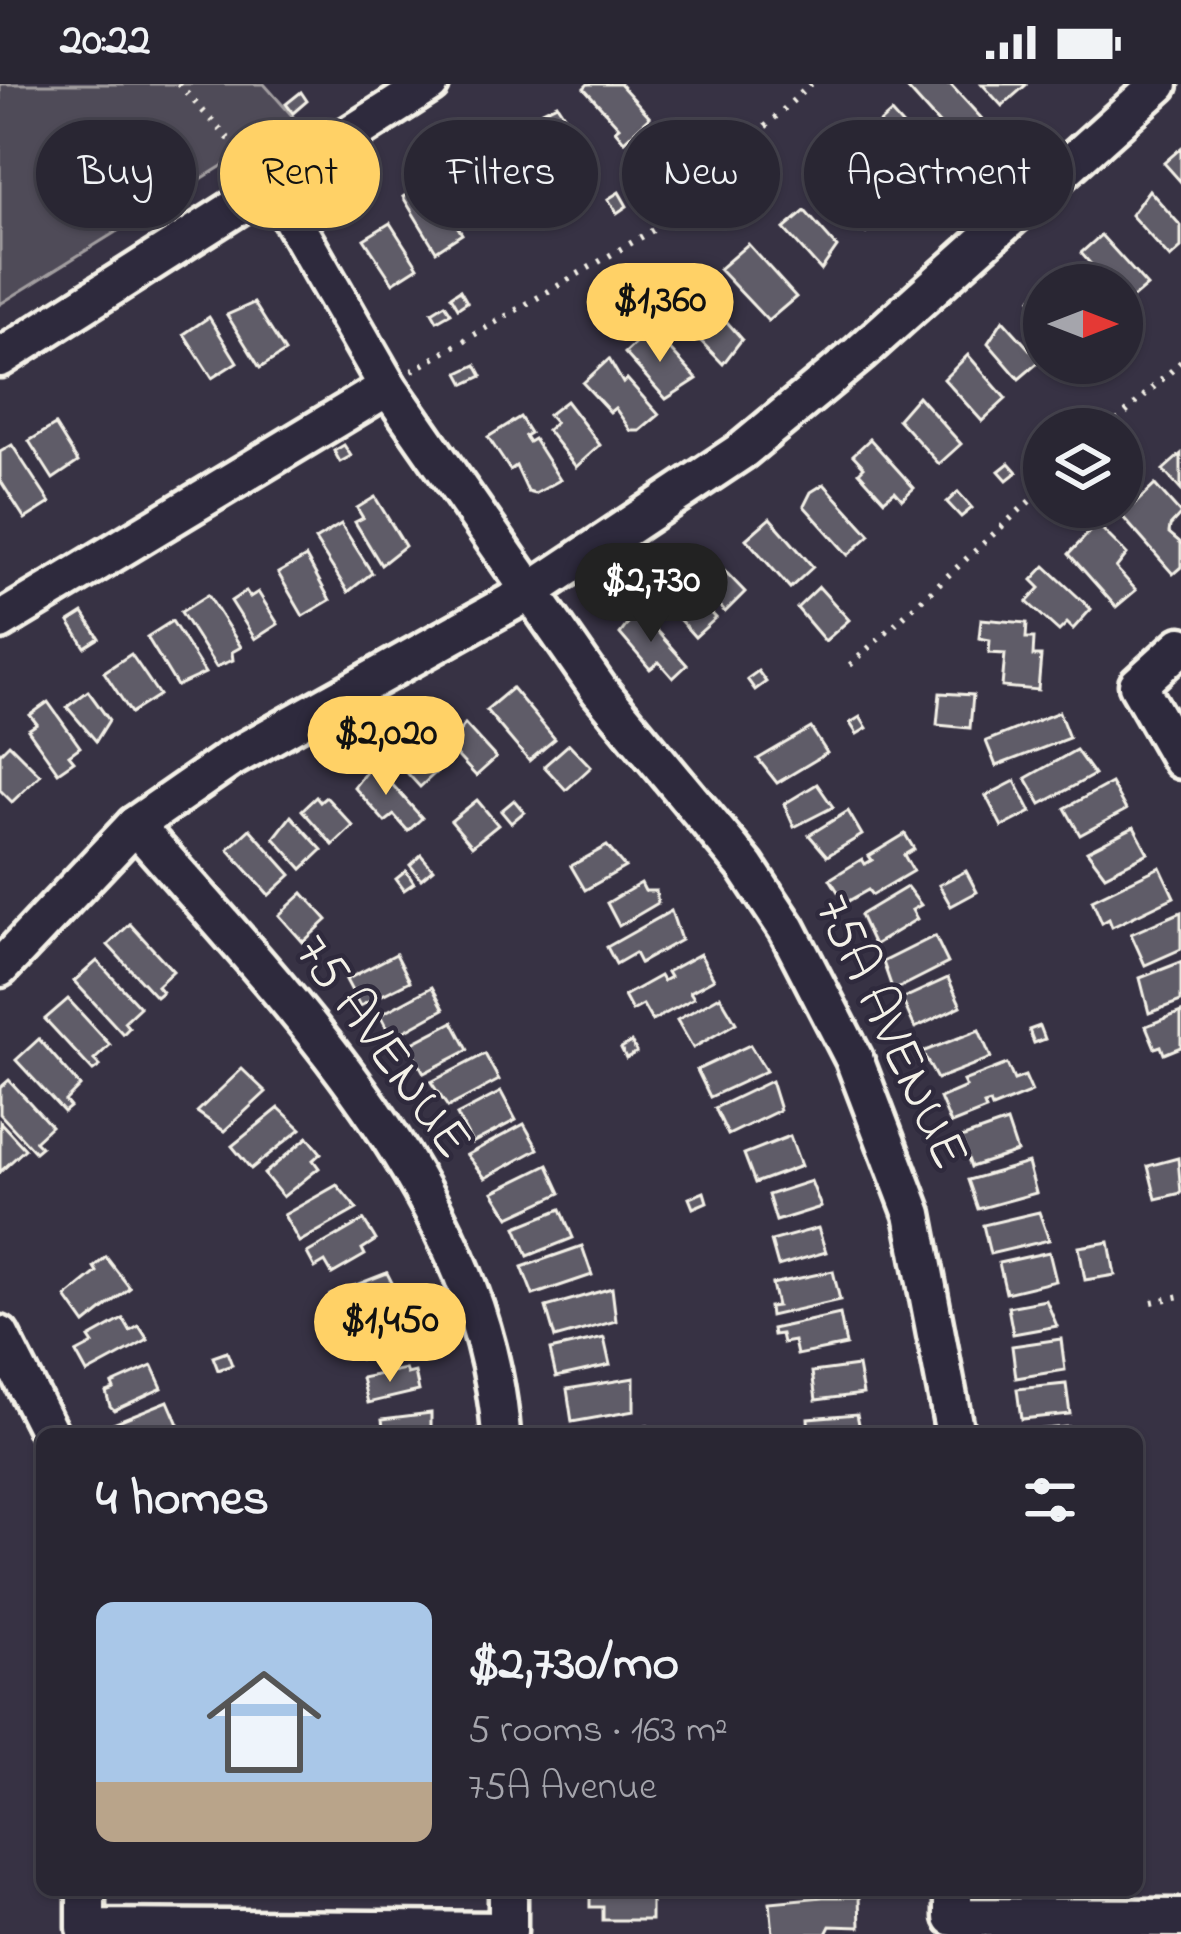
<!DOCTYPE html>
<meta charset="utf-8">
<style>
body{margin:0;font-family:"Indie Flower",sans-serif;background:#35323f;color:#f1f3f6;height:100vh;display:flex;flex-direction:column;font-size:45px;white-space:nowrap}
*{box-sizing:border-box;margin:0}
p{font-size:39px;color:#a5a5ac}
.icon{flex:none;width:66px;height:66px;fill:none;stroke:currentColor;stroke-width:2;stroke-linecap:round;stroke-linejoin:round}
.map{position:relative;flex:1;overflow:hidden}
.details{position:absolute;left:36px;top:1344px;width:1107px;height:468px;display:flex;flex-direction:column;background:#292633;border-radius:18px;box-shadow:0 3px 9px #0004,0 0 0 3px #45434e}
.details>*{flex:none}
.hud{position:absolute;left:36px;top:36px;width:1110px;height:108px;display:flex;gap:24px}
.needle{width:78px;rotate:90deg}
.controls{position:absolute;left:1023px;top:180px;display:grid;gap:24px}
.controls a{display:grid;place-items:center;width:120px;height:120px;border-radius:50%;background:#292633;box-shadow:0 3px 9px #0004,0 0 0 3px #45434e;font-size:60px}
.price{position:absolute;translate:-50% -102px;padding:0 27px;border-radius:42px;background:#ffd166;color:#111;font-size:39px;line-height:78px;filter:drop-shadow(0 3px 6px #0008)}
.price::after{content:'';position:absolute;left:50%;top:72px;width:36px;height:27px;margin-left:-18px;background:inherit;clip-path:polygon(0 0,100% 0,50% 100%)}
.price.current{background:#222;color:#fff}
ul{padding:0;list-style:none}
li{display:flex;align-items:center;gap:36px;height:300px;padding:0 60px}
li+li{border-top:3px solid #45434e}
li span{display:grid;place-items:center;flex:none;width:336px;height:240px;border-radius:18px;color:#555}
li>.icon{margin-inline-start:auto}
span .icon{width:144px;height:144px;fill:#fffc;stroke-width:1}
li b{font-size:51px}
h2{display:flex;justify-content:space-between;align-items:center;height:144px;padding:0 60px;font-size:51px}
.chip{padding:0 42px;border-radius:54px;background:#292633;box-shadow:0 3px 9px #0004,0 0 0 3px #45434e;font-size:42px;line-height:108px}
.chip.current{background:#ffd166;color:#111}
.status{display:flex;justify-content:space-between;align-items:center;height:84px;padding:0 60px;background:#292633;direction:ltr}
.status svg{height:33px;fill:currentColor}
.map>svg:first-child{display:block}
.green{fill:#504b59;stroke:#a29ea0;stroke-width:3}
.building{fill:#5f5c67;stroke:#f4f1e8;stroke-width:3}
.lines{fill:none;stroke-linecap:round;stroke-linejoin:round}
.minor-casing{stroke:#f4f1e8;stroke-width:45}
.path{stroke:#f4f1e8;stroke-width:6;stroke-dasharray:3 9;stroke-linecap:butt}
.minor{stroke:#2f2a3d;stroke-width:36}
.labels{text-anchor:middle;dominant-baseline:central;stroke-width:9;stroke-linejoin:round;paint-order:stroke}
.street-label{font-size:54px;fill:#f4f1e8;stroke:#2f2a3d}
</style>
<div class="status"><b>20:22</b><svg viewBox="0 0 49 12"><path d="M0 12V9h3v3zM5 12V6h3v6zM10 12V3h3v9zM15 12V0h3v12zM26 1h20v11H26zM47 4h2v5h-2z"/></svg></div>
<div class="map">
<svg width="1181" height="1850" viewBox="0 0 1181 1850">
<rect width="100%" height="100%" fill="#373244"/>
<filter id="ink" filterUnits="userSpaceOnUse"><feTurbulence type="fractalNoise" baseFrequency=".00833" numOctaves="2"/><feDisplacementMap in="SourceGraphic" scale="24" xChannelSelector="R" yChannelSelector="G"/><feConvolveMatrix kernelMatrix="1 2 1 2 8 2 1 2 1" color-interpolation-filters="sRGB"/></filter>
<g filter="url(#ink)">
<polygon class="green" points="0,0 264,0 296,36 0,220"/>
<g class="building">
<polygon points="588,0 620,0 650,33 624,57 615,46 619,43 584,4"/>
<polygon points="911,0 950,0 985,38 963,63 957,60 907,4"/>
<polygon points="982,0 1025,0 1026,1 1002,22"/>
<polygon points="301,8 307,17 293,29 286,20"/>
<polygon points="557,20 589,69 564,86 530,33"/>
<polygon points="891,29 936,79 906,101 864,53"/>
<polygon points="517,39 556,101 539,112 528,93 518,99 494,59"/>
<polygon points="693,42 705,55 694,65 682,52"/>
<polygon points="1181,64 1181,98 1164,79"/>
<polygon points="835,68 886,125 866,149 810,90"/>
<polygon points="475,71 501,114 474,131 447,88"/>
<polygon points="428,95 462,150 436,167 403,113"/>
<polygon points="1149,106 1181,142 1181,164 1170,174 1131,131"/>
<polygon points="619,108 627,122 617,129 608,115"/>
<polygon points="805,127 837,163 821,186 784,145"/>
<polygon points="390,139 418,183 393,199 364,155"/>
<polygon points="1101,151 1147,202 1126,220 1122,201 1109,201 1081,169"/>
<polygon points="748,160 796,213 768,237 719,185"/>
<polygon points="616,198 624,208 614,215 607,206"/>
<polygon points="692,198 742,255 723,280 666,221"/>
<polygon points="1044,204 1044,229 1031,215"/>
<polygon points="460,206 467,218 458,224 451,212"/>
<polygon points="254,219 285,268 260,284 227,231"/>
<polygon points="445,220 451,229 437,237 432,228"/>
<polygon points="209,233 237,278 212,294 184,250"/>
<polygon points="1003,236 1040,277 1019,295 988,259"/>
<polygon points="651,245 697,295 666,315 625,269"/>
<polygon points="968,271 1006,315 982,337 944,295"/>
<polygon points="609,275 623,299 627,295 659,331 640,347 631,347 615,324 610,328 583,299"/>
<polygon points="476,281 482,292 465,300 459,289"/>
<polygon points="918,312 961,360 939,380 898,335"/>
<polygon points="566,317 600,361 576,383 547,346 555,339 548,331"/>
<polygon points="520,333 530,349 525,352 529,358 534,355 560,396 535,410 528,408 516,382 510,386 488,353"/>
<polygon points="55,341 78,378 53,395 29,357"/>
<polygon points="870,355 914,404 902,415 895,407 884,416 859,388 864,383 853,371"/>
<polygon points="12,361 50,419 25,435 0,396 0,368"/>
<polygon points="344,361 351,372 340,378 334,367"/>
<polygon points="1181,370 1181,406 1163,386"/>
<polygon points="1009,379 1017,388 1007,396 999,387"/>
<polygon points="824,400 870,451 848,471 804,422 811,408"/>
<polygon points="1155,401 1181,430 1170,442 1169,449 1181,459 1181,483 1173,490 1122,432"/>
<polygon points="958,408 972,424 961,433 947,418"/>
<polygon points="375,413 405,462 381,481 355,438 363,434 357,424"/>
<polygon points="770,434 813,483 790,504 746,455"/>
<polygon points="341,440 372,489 348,508 315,456"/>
<polygon points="1097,440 1127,470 1116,484 1136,506 1116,523 1069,470"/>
<polygon points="306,473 330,516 303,532 278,489"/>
<polygon points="718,480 745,508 725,528 698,498"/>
<polygon points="1045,482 1091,525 1073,545 1067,539 1059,547 1027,518 1040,504 1032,496"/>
<polygon points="819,503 849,536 825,557 797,524"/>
<polygon points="678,505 683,510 689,505 716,534 695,553 664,518"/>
<polygon points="246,507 250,513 258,508 278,540 255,555 231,517"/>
<polygon points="208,511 241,563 232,568 233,576 216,583 181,528"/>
<polygon points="638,526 687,581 673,594 659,578 650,585 620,550"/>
<polygon points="83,529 99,554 85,563 69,538"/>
<polygon points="981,535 1027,539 1026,554 1034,554 1033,572 1041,572 1038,606 1002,603 1005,570 989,569 990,556 979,554"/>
<polygon points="172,537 205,589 177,602 147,553"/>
<polygon points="131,570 159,611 131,629 104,588"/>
<polygon points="758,587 766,598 755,606 747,595"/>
<polygon points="512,604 555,655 529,677 486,626"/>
<polygon points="88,607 109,636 96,657 67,623"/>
<polygon points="940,609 973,611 970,644 937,641"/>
<polygon points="48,618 80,663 69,671 74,677 58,688 28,646 37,640 30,631"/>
<polygon points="1059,628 1069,654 996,682 986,657"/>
<polygon points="860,633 867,644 857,650 850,639"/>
<polygon points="465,640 496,674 476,692 448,662"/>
<polygon points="811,644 827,669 777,699 758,675"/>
<polygon points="415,648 444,681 420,703 390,670"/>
<polygon points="9,660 40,691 12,718 0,706 0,669"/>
<polygon points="569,660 591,683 566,706 544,682"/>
<polygon points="1076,666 1094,691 1041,720 1026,694"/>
<polygon points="373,679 422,734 408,747 394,731 385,738 354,703"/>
<polygon points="1015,697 1031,728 1002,743 986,712"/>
<polygon points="1111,699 1126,726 1080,751 1065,724"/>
<polygon points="817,700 833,723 794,743 784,720"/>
<polygon points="316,713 320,718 326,713 353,742 333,761 302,726"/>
<polygon points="477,716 498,741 472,762 451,737"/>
<polygon points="514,716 524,728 511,739 501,727"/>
<polygon points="848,727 862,751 827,772 809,751"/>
<polygon points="291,732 322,766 302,785 274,754"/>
<polygon points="1134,743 1148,769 1105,791 1087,767"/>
<polygon points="250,745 291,791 269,811 228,765"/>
<polygon points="905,750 914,765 904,771 913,787 872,811 868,806 845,819 830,795 862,775 865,780 872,776 869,772"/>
<polygon points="607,762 625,783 585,806 571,782"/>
<polygon points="421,771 433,785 421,795 410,781"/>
<polygon points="1160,783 1174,813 1112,843 1109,835 1102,839 1092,816"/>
<polygon points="406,787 414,799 404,806 396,795"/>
<polygon points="966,787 977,808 951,822 939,801"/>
<polygon points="641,799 645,807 656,807 658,819 619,842 607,819"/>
<polygon points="907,803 921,821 912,826 917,835 874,861 860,831"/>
<polygon points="303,809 327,836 303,858 279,831"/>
<polygon points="671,827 681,856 640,879 635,869 616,880 607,863"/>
<polygon points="1181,828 1181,865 1145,881 1131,850"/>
<polygon points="130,840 173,887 157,902 162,908 156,913 108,861"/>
<polygon points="935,852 948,879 893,907 883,878"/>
<polygon points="396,870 410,897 360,922 346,896"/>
<polygon points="700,870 714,895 690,908 694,914 652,937 643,921 632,927 624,912 660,892 663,897 670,893 667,888"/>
<polygon points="97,877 140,923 124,938 129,944 123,950 74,897"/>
<polygon points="1181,878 1181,917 1149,929 1140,894"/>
<polygon points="948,894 961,922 915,944 902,915"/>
<polygon points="432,903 444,925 392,954 380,931"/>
<polygon points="720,912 736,939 693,964 677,936"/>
<polygon points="68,915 110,961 94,976 100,982 93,987 45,935"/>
<polygon points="1181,928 1181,963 1164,970 1161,962 1155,964 1146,942"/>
<polygon points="453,938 468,966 424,989 409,961"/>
<polygon points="1040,942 1045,955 1034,959 1029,946"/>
<polygon points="979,946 991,974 937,995 922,968"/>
<polygon points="39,955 80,1002 65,1017 70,1023 64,1028 16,976"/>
<polygon points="631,958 637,968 626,974 621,964"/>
<polygon points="750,961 766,987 710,1013 697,986"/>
<polygon points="485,970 499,996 448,1023 431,998"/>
<polygon points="1007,980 1014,996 1025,992 1032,1008 992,1024 990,1019 984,1021 986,1026 951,1040 940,1014 966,1003 963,997"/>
<polygon points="242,985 266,1008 224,1047 197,1028"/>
<polygon points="9,996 51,1042 35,1057 41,1063 35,1068 0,1030 0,1004"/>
<polygon points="771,997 780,1026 728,1051 715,1024"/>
<polygon points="501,1008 516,1036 472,1059 457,1031"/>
<polygon points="279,1024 301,1045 251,1085 232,1062"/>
<polygon points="0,1038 25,1065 0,1088"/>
<polygon points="1007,1038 1017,1068 971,1083 961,1054"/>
<polygon points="524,1040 538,1065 485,1094 467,1071"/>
<polygon points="790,1052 801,1082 755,1099 744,1070"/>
<polygon points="308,1053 321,1069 313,1076 319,1084 283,1113 264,1090"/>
<polygon points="1178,1074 1181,1109 1156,1115 1148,1082"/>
<polygon points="1028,1079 1036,1109 978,1125 968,1096"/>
<polygon points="548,1081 561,1109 509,1133 493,1108"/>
<polygon points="811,1097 821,1123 776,1137 768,1111"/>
<polygon points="337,1101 357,1125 299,1158 284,1131"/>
<polygon points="704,1108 707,1118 693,1124 689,1114"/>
<polygon points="561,1125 573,1154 528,1172 516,1143"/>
<polygon points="1039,1128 1049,1156 990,1170 983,1141"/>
<polygon points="364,1136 376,1156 362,1165 365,1171 332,1190 325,1178 315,1184 307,1169"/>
<polygon points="818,1144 826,1168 778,1182 771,1157"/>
<polygon points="1109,1158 1115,1191 1085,1196 1079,1163"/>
<polygon points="582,1162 592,1191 533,1211 522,1183"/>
<polygon points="1049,1168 1056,1197 1006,1209 999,1179"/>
<polygon points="106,1173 130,1204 85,1240 66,1213 97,1188 94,1183"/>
<polygon points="833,1187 840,1216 770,1232 769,1223 777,1222 772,1200"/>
<polygon points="387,1189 401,1216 341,1239 330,1211"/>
<polygon points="612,1204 616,1237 555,1254 546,1223"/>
<polygon points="1046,1216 1057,1242 1013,1250 1008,1223"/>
<polygon points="840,1230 846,1261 797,1271 794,1257 783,1259 781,1250 773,1251 772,1245"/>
<polygon points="404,1233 412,1256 360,1275 351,1251"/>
<polygon points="123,1235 130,1247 139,1242 148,1256 87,1289 76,1269 93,1260 89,1254"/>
<polygon points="604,1254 610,1281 556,1293 550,1266"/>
<polygon points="1061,1255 1065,1286 1016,1294 1012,1262"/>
<polygon points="227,1268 232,1281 218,1286 213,1273"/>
<polygon points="152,1282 162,1304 114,1326 110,1322 106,1308 114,1305 112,1300"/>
<polygon points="858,1282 863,1310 816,1316 812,1288"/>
<polygon points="405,1285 407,1290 415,1288 419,1307 368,1319 362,1294"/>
<polygon points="634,1294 634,1327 572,1338 567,1305"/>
<polygon points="1066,1300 1070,1330 1021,1335 1017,1305"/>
<polygon points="168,1317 180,1345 112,1350 108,1341"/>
<polygon points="431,1329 431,1350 384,1350 382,1335"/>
<polygon points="857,1330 861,1350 809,1350 808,1334"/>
<polygon points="647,1342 648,1350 590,1350"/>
<polygon points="1068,1343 1068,1350 1021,1350 1020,1347"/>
<polygon points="590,1806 651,1806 651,1836 603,1836 603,1823 590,1823"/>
<polygon points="823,1813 859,1813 860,1843 830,1842 826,1850 773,1850 770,1818"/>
</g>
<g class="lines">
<g class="minor-casing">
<g id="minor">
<polyline points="270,97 388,303 599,606 746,783 787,845 854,975 913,1130 955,1350"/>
<polyline points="0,274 430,0"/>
<polyline points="0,537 388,303"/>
<polyline points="1181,562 1138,601 1181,676"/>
<path d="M135,741C284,912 484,1111 501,1350"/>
<polyline points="0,884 135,741 230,675 533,506 743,366 860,269 1159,0"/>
<polyline points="0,1251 50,1350"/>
<polyline points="86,1806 86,1844 508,1847 508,1806"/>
<polyline points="953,1806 953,1833 1181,1834"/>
</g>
</g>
<g class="path">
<polyline points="178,0 228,54 262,67"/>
<polyline points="412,287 655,145 811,0"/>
<polyline points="1108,345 1181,278"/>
<polyline points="850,581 1044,404"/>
<polyline points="1152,1218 1181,1212"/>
</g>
<use href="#minor" class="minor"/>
</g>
</g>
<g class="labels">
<g class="street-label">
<text transform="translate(889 949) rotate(65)">75A AVENUE</text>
<text transform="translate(381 964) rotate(54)">75 AVENUE</text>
</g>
</g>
</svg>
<div class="controls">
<a><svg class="needle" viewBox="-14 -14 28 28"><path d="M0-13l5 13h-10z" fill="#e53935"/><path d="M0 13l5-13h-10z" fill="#a5a5ac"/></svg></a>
<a><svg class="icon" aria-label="layers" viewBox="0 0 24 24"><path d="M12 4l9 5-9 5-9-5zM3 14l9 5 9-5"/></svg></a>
</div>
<b class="price" style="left:660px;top:281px">$1,360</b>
<b class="price current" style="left:651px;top:561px">$2,730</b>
<b class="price" style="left:386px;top:714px">$2,020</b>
<b class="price" style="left:390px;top:1301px">$1,450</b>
<div class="hud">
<a class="chip">Buy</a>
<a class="chip current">Rent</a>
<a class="chip">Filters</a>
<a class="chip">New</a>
<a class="chip">Apartment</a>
</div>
<section class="details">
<h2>4 homes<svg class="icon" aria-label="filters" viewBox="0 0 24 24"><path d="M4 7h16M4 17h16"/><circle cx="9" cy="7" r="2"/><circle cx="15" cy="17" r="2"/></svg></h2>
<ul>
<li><span style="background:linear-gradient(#a9c7e8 75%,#b9a48a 0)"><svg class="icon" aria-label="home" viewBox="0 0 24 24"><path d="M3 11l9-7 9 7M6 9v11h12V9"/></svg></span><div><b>$2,730/mo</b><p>5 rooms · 163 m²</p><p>75A Avenue</p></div></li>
</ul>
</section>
</div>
